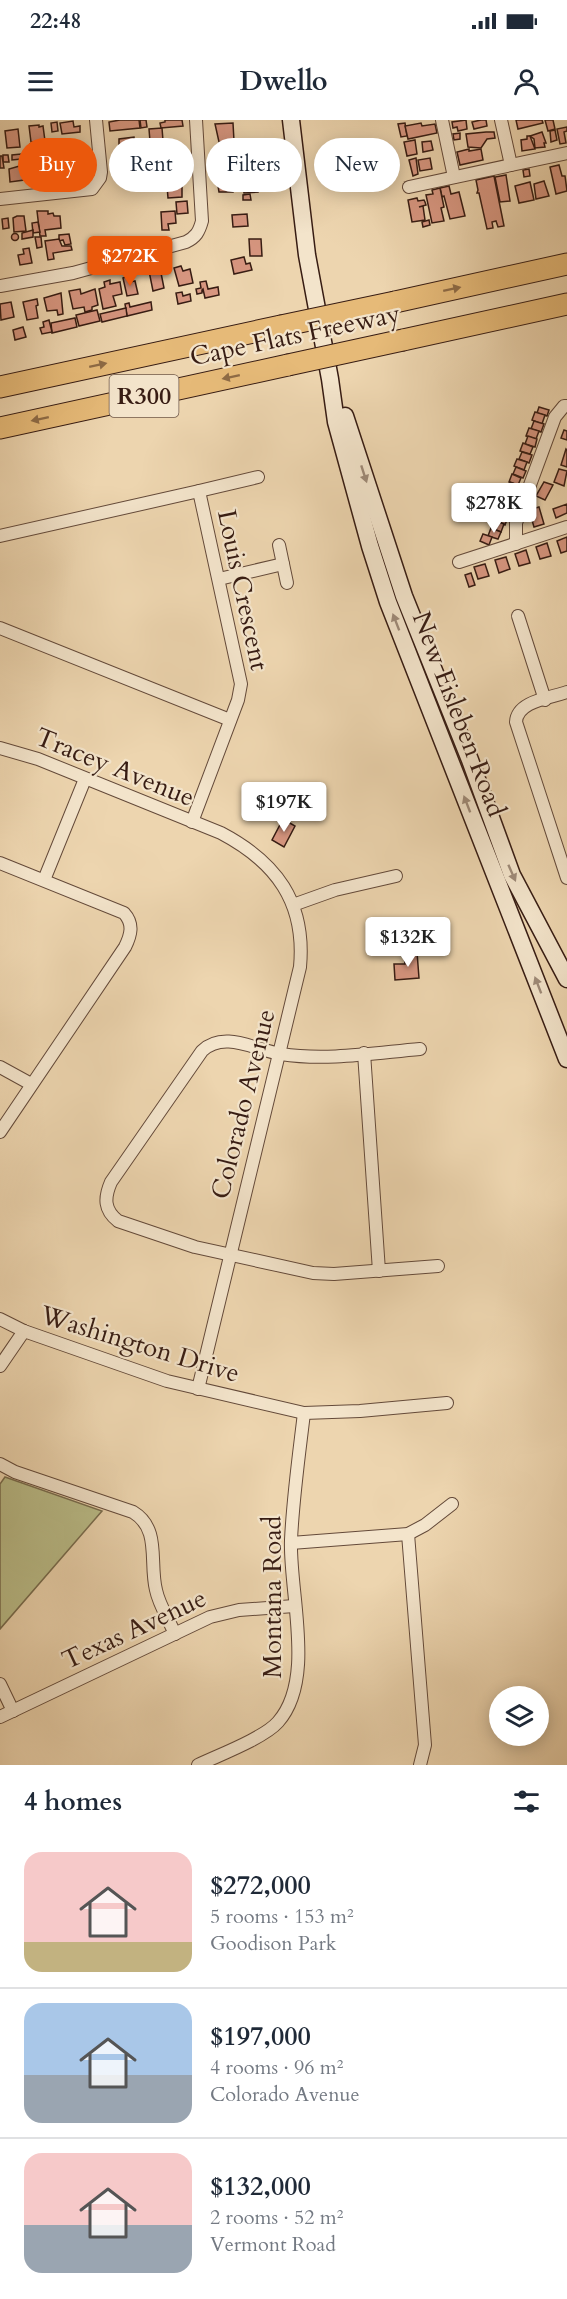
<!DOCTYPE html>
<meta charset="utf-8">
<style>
body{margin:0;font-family:Cardo,serif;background:#f6f6f7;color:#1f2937;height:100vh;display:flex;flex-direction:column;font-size:22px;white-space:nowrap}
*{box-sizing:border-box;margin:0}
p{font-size:20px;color:#747a83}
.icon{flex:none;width:33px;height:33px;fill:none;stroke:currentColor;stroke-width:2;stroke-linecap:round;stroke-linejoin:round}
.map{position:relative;height:1645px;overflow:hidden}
.details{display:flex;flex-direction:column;background:#fff;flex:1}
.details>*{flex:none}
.top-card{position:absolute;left:18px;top:18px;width:531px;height:54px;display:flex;gap:12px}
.controls{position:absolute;left:489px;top:1566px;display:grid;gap:12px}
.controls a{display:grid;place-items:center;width:60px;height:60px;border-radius:50%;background:#fff;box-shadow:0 3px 15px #0003;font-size:30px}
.price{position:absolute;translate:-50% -51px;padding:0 14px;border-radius:6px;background:#fff;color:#222;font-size:20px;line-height:39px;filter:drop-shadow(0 2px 3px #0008)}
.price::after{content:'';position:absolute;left:50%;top:36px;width:18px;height:14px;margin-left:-9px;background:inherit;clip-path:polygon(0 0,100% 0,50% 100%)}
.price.selected{background:#ea580c;color:#fff}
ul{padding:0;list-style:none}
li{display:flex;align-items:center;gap:18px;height:150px;padding:0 24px}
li+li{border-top:2px solid #e0e1e3}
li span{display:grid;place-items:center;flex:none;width:168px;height:120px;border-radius:18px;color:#555}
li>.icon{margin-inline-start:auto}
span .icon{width:72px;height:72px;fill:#fffc;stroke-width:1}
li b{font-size:26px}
h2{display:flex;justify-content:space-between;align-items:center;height:72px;padding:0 24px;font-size:26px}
.tag{padding:0 21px;border-radius:27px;background:#fff;box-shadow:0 3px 15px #0003;font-size:21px;line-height:54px}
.tag.selected{background:#ea580c;color:#fff}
.status{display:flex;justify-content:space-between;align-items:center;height:42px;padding:0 30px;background:#fff;direction:ltr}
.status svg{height:16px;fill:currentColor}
header{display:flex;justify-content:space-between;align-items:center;height:78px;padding:0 24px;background:#fff;font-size:27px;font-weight:700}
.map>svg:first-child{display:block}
.green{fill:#babd89;stroke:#786c4e;stroke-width:1.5}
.building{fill:#d79680;stroke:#371c13;stroke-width:1.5}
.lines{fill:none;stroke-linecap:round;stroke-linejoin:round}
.minor-casing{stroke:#644a3a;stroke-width:14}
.secondary-casing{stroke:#371c13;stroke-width:19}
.motorway-casing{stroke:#371c13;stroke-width:23}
.minor{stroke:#f3e4cb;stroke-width:12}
.secondary{stroke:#f3e4cb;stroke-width:16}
.motorway{stroke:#e6ba78;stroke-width:21}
.motorway-bridge-casing{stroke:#371c13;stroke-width:23;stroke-linecap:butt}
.motorway-bridge{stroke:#e6ba78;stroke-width:21}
.oneway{fill:#8e6b46}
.oneway2{fill:#9e8a78}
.labels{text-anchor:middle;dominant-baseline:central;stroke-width:4.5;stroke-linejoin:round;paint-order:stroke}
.shield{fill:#f3e4cb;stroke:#6f584a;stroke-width:1.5}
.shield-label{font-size:24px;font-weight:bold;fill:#371c13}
.street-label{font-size:26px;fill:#371c13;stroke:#f3e4cb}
</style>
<div class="status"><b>22:48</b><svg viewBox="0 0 49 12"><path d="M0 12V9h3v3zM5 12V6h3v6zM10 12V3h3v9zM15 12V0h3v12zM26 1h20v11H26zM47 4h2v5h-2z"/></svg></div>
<header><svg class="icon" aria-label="menu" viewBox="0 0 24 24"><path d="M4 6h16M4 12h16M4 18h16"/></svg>Dwello<svg class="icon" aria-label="person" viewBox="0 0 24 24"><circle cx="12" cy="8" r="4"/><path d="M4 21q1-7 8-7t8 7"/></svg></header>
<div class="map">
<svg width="567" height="1645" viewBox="0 0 567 1645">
<rect width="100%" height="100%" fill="#edd5af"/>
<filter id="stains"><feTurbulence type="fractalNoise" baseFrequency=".00333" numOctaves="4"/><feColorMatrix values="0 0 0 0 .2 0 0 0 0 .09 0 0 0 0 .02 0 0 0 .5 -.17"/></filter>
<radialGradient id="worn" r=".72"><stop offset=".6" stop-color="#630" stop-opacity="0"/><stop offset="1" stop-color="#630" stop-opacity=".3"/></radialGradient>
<polygon class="green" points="5,1357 102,1391 0,1509 0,1364"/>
<g class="building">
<polygon points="120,0 139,0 140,8 110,11 109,2"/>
<polygon points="140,0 146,0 147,7 141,8"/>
<polygon points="165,0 182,0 183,6 161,8 160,3 165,2"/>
<polygon points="466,0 467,9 458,11 457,7 453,8 452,2"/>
<polygon points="481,0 486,0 487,6 474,9 472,2"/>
<polygon points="516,0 542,0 543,3 518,9"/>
<polygon points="545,0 553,0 555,9 548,11"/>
<polygon points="73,1 74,7 80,6 80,12 62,14 60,3"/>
<polygon points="57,2 58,11 52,12 51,3"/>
<polygon points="233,3 234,21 219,22 215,4"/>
<polygon points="405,3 407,16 401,17 398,4"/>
<polygon points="421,3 422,6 435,4 437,13 408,19 405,6"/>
<polygon points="39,5 39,7 43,6 45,21 31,22 29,6"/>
<polygon points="567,7 567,11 564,12 566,23 560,24 557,9"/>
<polygon points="162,8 164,33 151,34 149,9"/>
<polygon points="18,9 20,27 7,28 5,11"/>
<polygon points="555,10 557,20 551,22 550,11"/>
<polygon points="486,12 494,12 495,18 487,19 481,28 468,27 466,14"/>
<polygon points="542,12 546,23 544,23 545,27 535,28 534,19 530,16"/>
<polygon points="460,13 460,19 454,20 453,14"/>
<polygon points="527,16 530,16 535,29 522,31 521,20 527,19"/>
<polygon points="134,17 135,31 119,33 119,19"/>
<polygon points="415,20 417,34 407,36 404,22"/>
<polygon points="431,21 433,30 423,32 422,22"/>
<polygon points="49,22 50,32 31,33 30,24"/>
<polygon points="79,24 79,30 84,29 85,40 66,42 65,25"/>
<polygon points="176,24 177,31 166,32 166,25"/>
<polygon points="243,24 254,24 255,35 237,36 237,46 219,47 218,41 224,39 223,25"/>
<polygon points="469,29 469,31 481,29 483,40 460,45 457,32"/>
<polygon points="50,32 51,40 31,42 30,34"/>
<polygon points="21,34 21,39 12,40 12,35"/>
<polygon points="150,34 150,41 138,42 139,44 136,44 136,57 117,57 117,50 122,50 122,37"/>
<polygon points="3,35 8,35 9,42 3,42"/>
<polygon points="0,36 2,36 4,48 0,48"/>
<polygon points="416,38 418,54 413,56 409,40"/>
<polygon points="430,38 432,49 420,51 418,40"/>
<polygon points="93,40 94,48 83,47 82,42"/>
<polygon points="175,41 176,47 181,46 182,52 163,54 162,42"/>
<polygon points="40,42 41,47 48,46 49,54 42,55 42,61 35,62 33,43"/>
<polygon points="70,44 70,49 74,49 75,57 60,59 59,46"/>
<polygon points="23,45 24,60 10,62 9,49"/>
<polygon points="559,45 562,56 565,56 567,71 556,74 550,47"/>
<polygon points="529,49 530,56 524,57 523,50"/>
<polygon points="256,50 258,72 244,73 241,51"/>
<polygon points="506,55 510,81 500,82 495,57"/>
<polygon points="494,56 504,106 498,107 496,101 492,102 493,108 487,109 479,73 477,73 478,70 476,60"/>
<polygon points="181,57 181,62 170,63 170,58"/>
<polygon points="162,58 164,67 154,68 153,60"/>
<polygon points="232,59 233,72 219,72 217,60"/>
<polygon points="544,61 549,76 536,79 534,64"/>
<polygon points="530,62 534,80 519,83 515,66"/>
<polygon points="182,64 182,77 168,78 167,66"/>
<polygon points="449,66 451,74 459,72 465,96 450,99 444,76 442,77 440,68"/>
<polygon points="440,68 444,87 441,88 444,101 432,103 426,75 433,74 432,70"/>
<polygon points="250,74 251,80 243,80 243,75"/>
<polygon points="417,78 418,81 424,80 425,82 426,85 419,87 423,86 425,100 412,102 408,80"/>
<polygon points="187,81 188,93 177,94 176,82"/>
<polygon points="37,91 48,91 48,94 53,93 54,96 60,96 61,108 45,110 46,116 40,116"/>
<polygon points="175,91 176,103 168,104 169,110 162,110 161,92"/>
<polygon points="247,94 248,106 233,107 232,95"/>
<polygon points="17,96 24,96 26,111 14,112 13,98"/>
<polygon points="8,98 9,108 3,109 2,99"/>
<polygon points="429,100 430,105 423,107 422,102"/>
<polygon points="38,102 40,112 33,113 32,103"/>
<polygon points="33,110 33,117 22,119 22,113"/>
<circle cx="15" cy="117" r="3.5"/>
<polygon points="69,114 71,124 65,125 63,120 59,121 59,115"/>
<polygon points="35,117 41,117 42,127 37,128"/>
<polygon points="59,119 62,126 71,126 72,130 53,133 54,139 48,140 45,121"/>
<polygon points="249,119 261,119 262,136 250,136"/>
<polygon points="29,128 32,143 20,145 18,135 24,134 23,129"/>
<polygon points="244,137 246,144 250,143 252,150 234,154 231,140"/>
<polygon points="181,146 183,151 190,149 193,163 179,166 174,148"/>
<polygon points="160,148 164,168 153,171 149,151"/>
<polygon points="128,156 130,162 135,161 138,174 127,176 123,158"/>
<polygon points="110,160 110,164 120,162 122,174 113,176 116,186 103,189 99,169 105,167 104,162"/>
<polygon points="206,161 208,169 218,167 219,175 205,178 203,169 202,170 202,173 197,174 196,169 201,168 200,162"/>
<polygon points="80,169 81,174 95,169 98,185 92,187 92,190 85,192 84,187 73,189 69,171"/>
<polygon points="182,172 183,176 190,174 191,181 178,184 176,173"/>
<polygon points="61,173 63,194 58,195 57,190 47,191 44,178"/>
<polygon points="37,179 38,185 36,186 38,198 27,200 23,182"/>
<polygon points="11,182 14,197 1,200 0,184"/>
<polygon points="151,182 152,190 127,196 125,184 129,183 130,187"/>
<polygon points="126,188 127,196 102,202 100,194"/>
<polygon points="97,190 100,201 79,206 76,195"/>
<polygon points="75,198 77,207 52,213 51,203"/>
<polygon points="49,200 52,212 42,214 40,208 44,207 43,202"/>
<polygon points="23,207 26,217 15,220 13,210"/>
<polygon points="539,287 549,290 547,296 537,293"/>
<polygon points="535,292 545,295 542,304 532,300"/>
<polygon points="534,301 544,304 541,312 531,309"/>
<polygon points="529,308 539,311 536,319 526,316"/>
<polygon points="564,310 567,311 567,320 561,318"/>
<polygon points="528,316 537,319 535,327 525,324"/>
<polygon points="523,323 533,327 530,334 520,331"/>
<polygon points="566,329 567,330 567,347 561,345"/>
<polygon points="522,332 532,335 529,343 519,339"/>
<polygon points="517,339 527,342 524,350 514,346"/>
<polygon points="516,347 526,351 523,358 513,354"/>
<polygon points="559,349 567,351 564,366 554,362"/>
<polygon points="512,354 521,358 518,365 509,362"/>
<polygon points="510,362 520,366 517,374 508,370"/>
<polygon points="544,362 553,365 545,380 536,376"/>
<polygon points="506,370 515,373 513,381 503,377"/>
<polygon points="504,378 514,381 511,389 501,386"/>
<polygon points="567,384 567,393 556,398 553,389"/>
<polygon points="500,385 509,389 506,396 497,393"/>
<polygon points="539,387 544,404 534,407 529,390"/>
<polygon points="498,393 508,397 505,405 496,401"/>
<polygon points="494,400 504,404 501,412 491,408"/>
<polygon points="491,408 501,412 498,419 488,416"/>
<polygon points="483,414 492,417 489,425 480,421"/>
<polygon points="567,417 567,431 561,433 557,421"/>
<polygon points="547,423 551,436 540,439 536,427"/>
<polygon points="526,430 530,443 519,446 515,434"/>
<polygon points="506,437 510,449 499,453 495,440"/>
<polygon points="485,444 489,456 478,459 474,447"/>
<polygon points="471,453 475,465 469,467 465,455"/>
<polygon points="283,699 295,706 284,727 272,720"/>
<polygon points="417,832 419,858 395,860 394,844 405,844 404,834"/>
</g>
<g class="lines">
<g class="minor-casing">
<g id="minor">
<polyline points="442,0 454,57"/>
<polyline points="501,0 511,45"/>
<polyline points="409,67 567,33"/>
<polyline points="0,79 92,69 100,58 101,52 96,0"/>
<path d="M0,166L73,153L186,122C196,117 199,112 202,101L196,0"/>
<polyline points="199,371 258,357"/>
<polyline points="0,416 199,371 241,564 238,580 192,702"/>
<polyline points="516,424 516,403 555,297 564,286 567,286"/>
<polyline points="279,425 287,463"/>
<polyline points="459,442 567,407"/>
<polyline points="219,459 283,444"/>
<polyline points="518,496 545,580"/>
<polyline points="0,508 230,600"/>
<path d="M567,572C550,578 517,581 516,602L567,758"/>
<path d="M0,628L38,639L221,713C276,742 306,782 300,847L198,1269"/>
<path d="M0,743L124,793C134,804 131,815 125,827L0,1012"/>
<polyline points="44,760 85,659"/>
<polyline points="293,785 335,770 396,756"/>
<path d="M420,929C374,933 326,941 281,934C255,930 224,910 202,931L111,1062C104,1078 104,1090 118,1101L195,1127L313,1153L334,1154L438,1146"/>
<polyline points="364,933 379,1151"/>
<polyline points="0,947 31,964"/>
<polyline points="0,1199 24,1211 167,1261 304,1293 360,1291 447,1283"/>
<polyline points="0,1246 24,1211"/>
<path d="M0,1344L15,1352L133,1392C161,1409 149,1442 156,1470C159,1485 169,1500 175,1514"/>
<polyline points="408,1414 425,1625 420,1645"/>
<polyline points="291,1423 408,1414 425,1405 452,1384"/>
<polyline points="0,1564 13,1591"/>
<polyline points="0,1597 210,1497 239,1490 294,1486"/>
<path d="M198,1645C219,1635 264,1618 278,1602C316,1559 289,1473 291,1420C293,1377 299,1335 304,1293"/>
</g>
</g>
<g class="secondary-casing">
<g id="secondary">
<polyline points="291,0 307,135 330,259 336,302 370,426 388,482 567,939"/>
<polyline points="345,296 404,476 470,640 512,755 567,859"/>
</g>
</g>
<g class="motorway-casing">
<g id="motorway">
<polyline points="395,182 567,144"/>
<polyline points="403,220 567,184"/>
<polyline points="0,267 281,206"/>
<polyline points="0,308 288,245"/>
</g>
</g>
<use href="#minor" class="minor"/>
<use href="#secondary" class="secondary"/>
<use href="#motorway" class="motorway"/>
<g class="motorway-bridge-casing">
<g id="motorway-bridge">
<polyline points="281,206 395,182"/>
<polyline points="288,245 403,220"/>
</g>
</g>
<use href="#motorway-bridge" class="motorway-bridge"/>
</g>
<defs><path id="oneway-solid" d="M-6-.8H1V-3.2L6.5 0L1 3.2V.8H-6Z" transform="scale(1.5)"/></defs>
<g class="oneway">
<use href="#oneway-solid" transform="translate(452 169) rotate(-12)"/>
<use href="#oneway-solid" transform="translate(98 245) rotate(-12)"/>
<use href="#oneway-solid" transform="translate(231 257) rotate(168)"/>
<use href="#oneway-solid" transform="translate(40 299) rotate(168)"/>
</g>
<g class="oneway2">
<use href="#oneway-solid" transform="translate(364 354) rotate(72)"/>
<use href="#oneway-solid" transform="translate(396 502) rotate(-111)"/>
<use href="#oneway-solid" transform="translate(467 684) rotate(-111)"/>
<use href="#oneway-solid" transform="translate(512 753) rotate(66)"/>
<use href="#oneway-solid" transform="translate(538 865) rotate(-111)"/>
</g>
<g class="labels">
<rect class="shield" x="109.5" y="255" width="69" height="42" rx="4.5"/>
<g class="shield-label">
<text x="144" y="276">R300</text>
</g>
<g class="street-label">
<text transform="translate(295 215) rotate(-12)">Cape Flats Freeway</text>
<text transform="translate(243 470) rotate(78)">Louis Crescent</text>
<text transform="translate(459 594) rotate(69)">New Eisleben Road</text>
<text transform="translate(115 647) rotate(22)">Tracey Avenue</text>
<text transform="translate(243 984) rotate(-76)">Colorado Avenue</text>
<text transform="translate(140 1224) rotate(17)">Washington Drive</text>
<text transform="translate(272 1477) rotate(-90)">Montana Road</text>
<text transform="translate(134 1509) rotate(-25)">Texas Avenue</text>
</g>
</g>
<rect width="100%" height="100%" filter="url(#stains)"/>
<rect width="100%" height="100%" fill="url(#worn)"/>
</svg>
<div class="controls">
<a><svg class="icon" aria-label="layers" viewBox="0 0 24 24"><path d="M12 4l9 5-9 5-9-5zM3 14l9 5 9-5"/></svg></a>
</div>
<b class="price selected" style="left:130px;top:167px">$272K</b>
<b class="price" style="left:494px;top:414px">$278K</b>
<b class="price" style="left:284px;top:713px">$197K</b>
<b class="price" style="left:408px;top:848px">$132K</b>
<div class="top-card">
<a class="tag selected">Buy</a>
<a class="tag">Rent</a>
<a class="tag">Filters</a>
<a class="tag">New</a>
</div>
</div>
<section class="details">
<h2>4 homes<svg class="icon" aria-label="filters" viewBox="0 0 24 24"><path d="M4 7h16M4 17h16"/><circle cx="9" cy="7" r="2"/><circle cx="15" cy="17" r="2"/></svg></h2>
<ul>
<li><span style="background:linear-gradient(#f6c9c9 75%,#c2b280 0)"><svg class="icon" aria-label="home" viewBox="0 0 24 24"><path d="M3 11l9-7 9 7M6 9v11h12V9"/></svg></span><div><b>$272,000</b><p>5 rooms · 153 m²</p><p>Goodison Park</p></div></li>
<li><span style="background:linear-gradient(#a9c7e8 60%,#9aa5b1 0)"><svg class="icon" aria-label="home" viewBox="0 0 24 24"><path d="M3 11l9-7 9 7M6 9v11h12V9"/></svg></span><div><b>$197,000</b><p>4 rooms · 96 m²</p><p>Colorado Avenue</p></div></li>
<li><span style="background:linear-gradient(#f6c9c9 60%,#9aa5b1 0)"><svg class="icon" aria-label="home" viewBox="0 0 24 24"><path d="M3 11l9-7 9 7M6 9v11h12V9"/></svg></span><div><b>$132,000</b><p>2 rooms · 52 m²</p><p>Vermont Road</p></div></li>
</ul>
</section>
